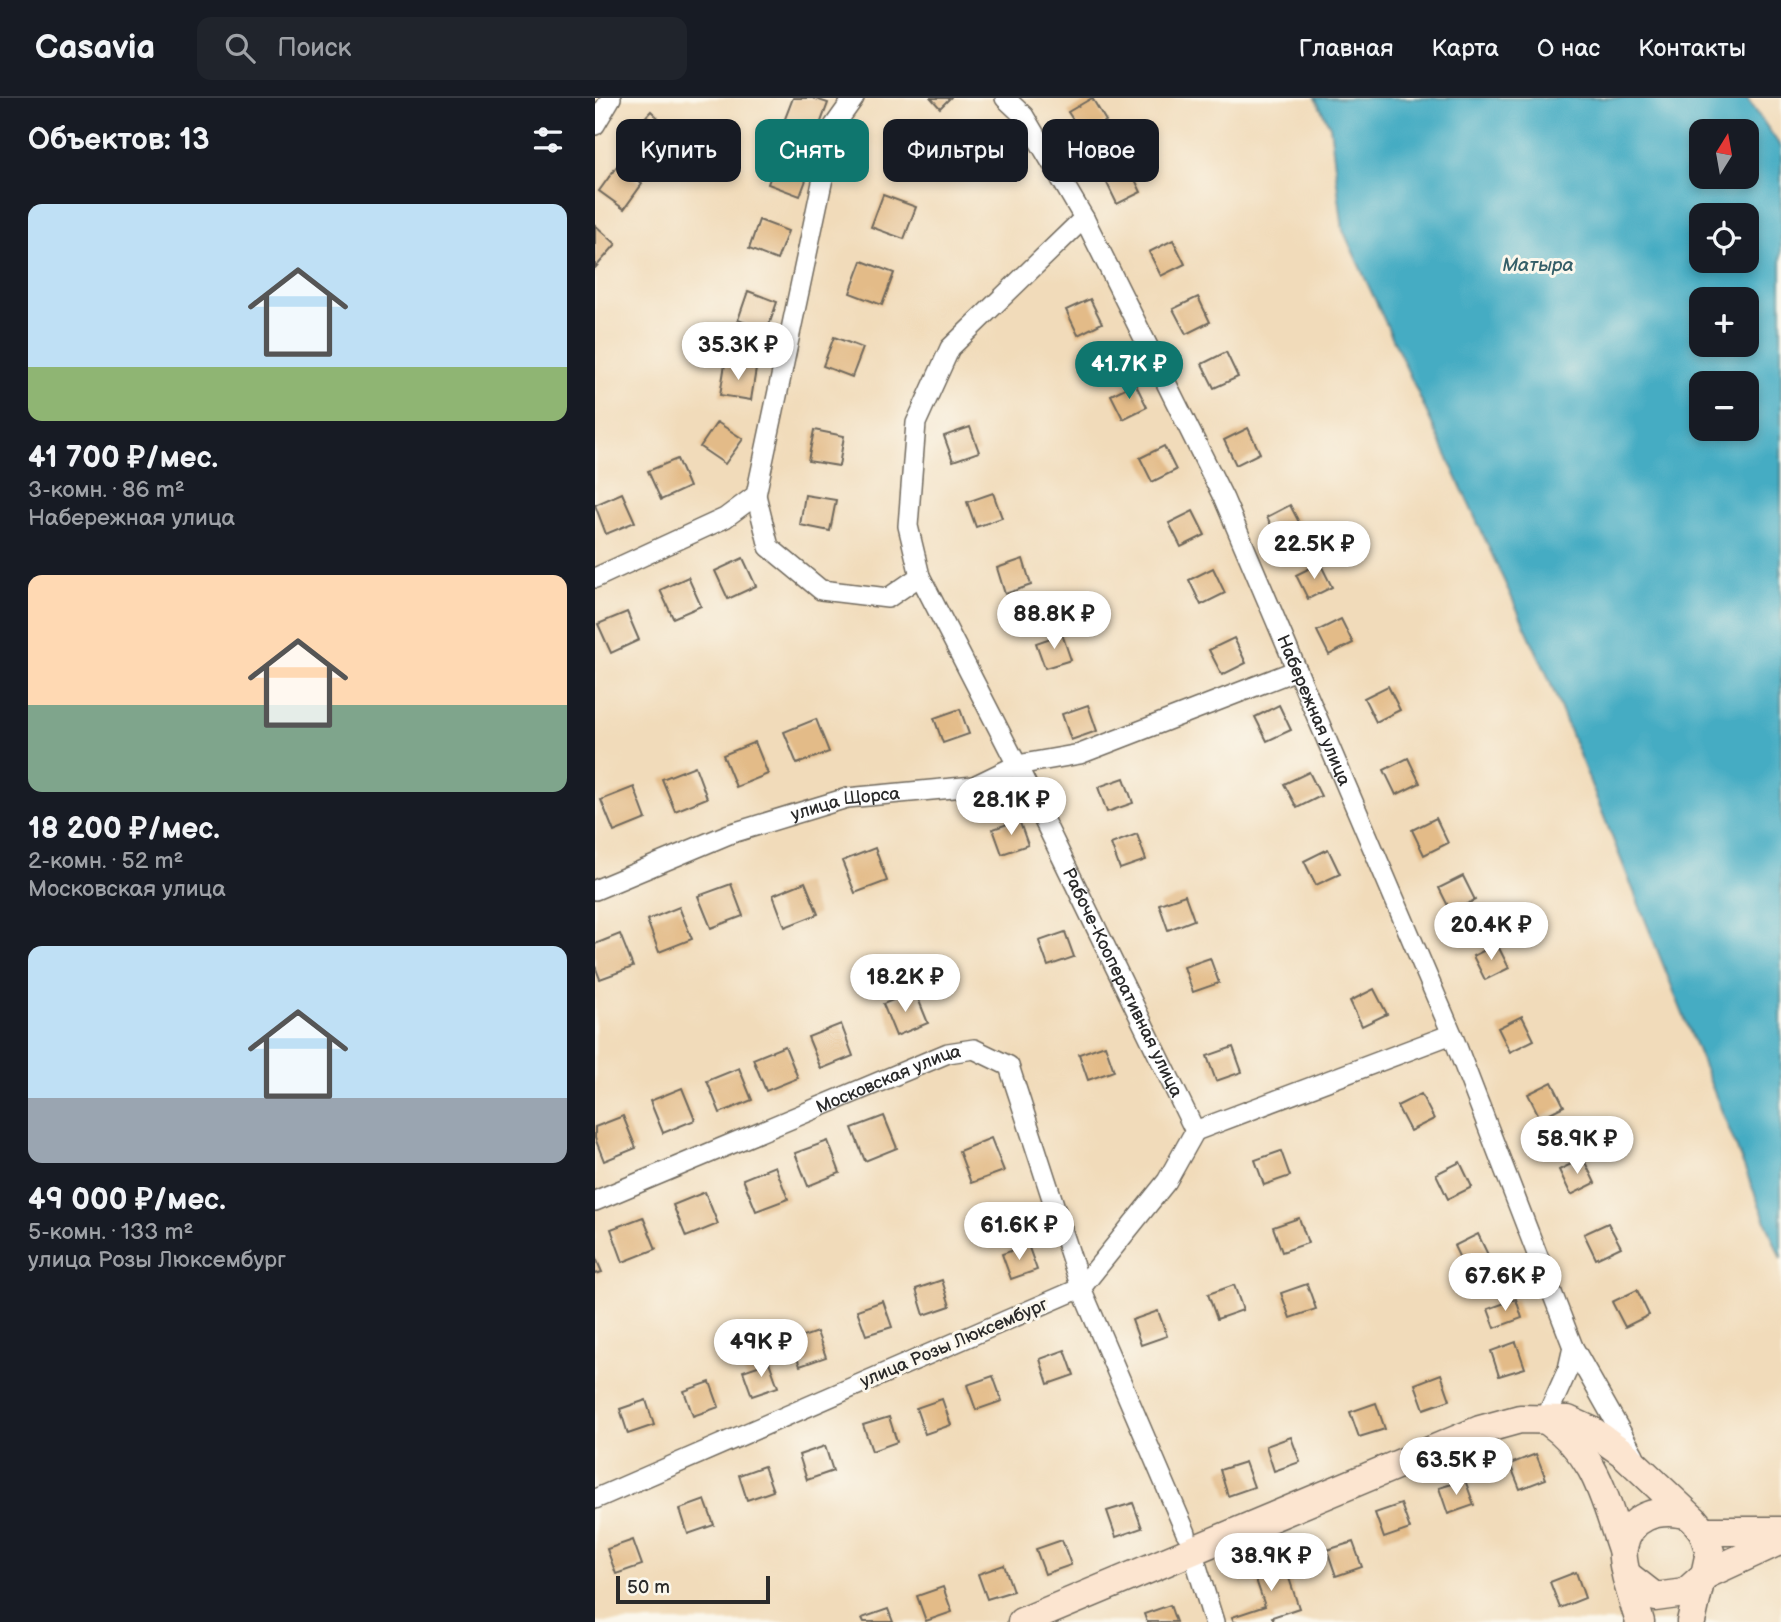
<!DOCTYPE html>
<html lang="ru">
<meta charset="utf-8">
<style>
body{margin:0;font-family:"Balsamiq Sans",sans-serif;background:#20242c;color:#f1f3f6;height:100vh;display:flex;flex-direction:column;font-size:26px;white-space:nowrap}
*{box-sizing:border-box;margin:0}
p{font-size:23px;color:#9ea1a6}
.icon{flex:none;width:38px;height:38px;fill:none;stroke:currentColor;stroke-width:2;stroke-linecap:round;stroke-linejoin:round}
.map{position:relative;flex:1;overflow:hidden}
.details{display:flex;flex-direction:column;background:#171b24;width:595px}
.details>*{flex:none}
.hud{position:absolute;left:21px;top:21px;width:665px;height:63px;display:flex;gap:14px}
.needle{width:46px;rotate:11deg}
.buttons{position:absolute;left:1094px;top:21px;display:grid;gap:14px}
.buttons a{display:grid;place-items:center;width:70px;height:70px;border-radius:14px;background:#171b24;box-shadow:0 4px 10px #0003;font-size:35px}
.scale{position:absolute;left:21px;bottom:18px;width:154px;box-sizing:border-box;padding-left:7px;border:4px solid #2b2b2b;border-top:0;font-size:19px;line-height:24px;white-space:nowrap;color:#2b2b2b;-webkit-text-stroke:5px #fbf7ec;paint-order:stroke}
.price{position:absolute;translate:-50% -60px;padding:0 16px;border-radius:24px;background:#fff;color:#222;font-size:23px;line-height:46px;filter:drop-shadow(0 2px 4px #0008)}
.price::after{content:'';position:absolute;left:50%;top:42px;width:21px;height:16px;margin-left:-10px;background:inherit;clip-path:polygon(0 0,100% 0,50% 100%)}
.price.on{background:#0f766e;color:#fff}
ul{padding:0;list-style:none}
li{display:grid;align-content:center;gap:14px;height:371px;padding:0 28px}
li span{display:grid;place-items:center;height:217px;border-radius:14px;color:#555}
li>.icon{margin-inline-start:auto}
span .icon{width:126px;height:126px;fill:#fffc;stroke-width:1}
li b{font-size:30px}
h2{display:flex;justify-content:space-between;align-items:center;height:84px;padding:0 28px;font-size:30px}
.pill{padding:0 24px;border-radius:14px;background:#171b24;box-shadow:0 4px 10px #0003;font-size:24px;line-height:63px}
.pill.on{background:#0f766e;color:#fff}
header{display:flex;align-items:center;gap:42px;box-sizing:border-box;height:98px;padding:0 35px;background:#171b24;border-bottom:2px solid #363941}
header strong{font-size:33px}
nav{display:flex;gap:38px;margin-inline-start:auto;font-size:24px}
.search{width:490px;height:63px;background:#20242c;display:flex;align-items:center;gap:18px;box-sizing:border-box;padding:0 24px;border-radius:14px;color:#9ea1a6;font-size:26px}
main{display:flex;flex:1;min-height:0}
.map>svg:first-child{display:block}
.water{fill:#44acc3;stroke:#386c77;stroke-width:2;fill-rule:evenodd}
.building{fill:#e3bb88}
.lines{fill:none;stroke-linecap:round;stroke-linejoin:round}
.street-casing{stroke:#70695d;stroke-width:22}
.secondary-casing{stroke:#70695d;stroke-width:31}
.street{stroke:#fff;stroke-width:19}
.secondary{stroke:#fce5d0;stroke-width:28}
.labels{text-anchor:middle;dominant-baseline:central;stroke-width:6;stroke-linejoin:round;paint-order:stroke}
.street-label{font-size:18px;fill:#2b2b2b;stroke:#fbf7ec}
.water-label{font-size:19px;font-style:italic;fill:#355f68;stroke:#fbf7ec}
</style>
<header>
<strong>Casavia</strong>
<div class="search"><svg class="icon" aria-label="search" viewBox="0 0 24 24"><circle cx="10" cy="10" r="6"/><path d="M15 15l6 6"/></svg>Поиск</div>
<nav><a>Главная</a><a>Карта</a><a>О нас</a><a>Контакты</a></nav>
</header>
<main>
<section class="details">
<h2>Объектов: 13<svg class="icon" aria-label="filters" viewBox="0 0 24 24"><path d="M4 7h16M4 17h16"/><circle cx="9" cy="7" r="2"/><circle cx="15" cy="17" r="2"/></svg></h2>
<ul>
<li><span style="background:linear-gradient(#bfe0f5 75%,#8fb573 0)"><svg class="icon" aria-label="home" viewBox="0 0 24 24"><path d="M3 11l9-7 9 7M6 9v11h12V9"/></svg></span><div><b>41 700 ₽/мес.</b><p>3-комн. · 86 m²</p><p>Набережная улица</p></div></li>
<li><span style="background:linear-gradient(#ffd9b3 60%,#7fa58c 0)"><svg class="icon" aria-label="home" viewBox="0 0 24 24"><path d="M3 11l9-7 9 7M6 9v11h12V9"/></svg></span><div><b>18 200 ₽/мес.</b><p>2-комн. · 52 m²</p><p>Московская улица</p></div></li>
<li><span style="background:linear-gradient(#bfe0f5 70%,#9aa5b1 0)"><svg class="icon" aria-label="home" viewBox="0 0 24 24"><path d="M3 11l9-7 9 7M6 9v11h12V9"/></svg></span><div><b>49 000 ₽/мес.</b><p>5-комн. · 133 m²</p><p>улица Розы Люксембург</p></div></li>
</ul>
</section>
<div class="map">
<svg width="1186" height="1524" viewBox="0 0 1186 1524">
<rect width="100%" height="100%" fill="#fbf7ec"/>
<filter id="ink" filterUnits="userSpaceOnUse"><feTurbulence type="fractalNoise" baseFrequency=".0143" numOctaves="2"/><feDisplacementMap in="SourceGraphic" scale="14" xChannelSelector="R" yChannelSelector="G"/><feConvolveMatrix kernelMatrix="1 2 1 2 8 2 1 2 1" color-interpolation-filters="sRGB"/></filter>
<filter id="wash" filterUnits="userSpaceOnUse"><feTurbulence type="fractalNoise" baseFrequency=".00686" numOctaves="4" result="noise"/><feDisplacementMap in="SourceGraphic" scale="28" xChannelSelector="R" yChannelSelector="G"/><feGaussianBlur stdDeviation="1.57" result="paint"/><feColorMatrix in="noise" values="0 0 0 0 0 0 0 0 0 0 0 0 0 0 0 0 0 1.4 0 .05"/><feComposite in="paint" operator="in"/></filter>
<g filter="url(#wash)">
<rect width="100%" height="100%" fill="#f1dbba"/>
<path class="water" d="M720,0H1152L1186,49V1161L951,574L748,132L735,28ZM1106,33H1152V79H1106ZM1106,117H1152V163H1106ZM1106,201H1152V247H1106ZM1106,285H1152V331H1106Z"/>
<g id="blocks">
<g class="building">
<polygon points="198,0 218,0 233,5 221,37 188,26"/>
<polygon points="336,0 355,0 345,10"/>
<polygon points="497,0 511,23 488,37 473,14"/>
<polygon points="56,13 78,34 57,57 35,36"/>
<polygon points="396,29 413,50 392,67 374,46"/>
<polygon points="185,53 217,66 205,98 173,86"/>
<polygon points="22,68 47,86 29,111 4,93"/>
<polygon points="534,69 546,94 522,106 510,81"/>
<polygon points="288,97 321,109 309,141 276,129"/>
<polygon points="164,122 193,133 182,162 154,151"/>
<polygon points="0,127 21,146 0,170"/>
<polygon points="578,142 590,166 566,178 554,154"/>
<polygon points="267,163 299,175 287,207 255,195"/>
<polygon points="153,193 182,204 172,233 143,222"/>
<polygon points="603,199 615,224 591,236 578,211"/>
<polygon points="495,201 507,225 483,237 471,212"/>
<polygon points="239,239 268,250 257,279 228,268"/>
<polygon points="631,254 643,279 619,290 607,266"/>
<polygon points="130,266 161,271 156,302 125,297"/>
<polygon points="540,285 552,309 528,321 516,297"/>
<polygon points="122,324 148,341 130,366 105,349"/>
<polygon points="375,329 384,354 358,363 349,338"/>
<polygon points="653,330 665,355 641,367 629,342"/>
<polygon points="219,332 249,338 244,368 213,363"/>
<polygon points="569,348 581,372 557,384 545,360"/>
<polygon points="82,361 94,389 66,402 53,373"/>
<polygon points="27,395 40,424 11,436 0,407"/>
<polygon points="398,395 407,420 381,429 372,404"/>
<polygon points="210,397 241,402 235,433 205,427"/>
<polygon points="695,407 708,432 684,444 672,419"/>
<polygon points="598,413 610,437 586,449 574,425"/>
<polygon points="148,460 161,488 133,501 120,473"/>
<polygon points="428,461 436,487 410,496 402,470"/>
<polygon points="725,465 737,489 713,501 701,477"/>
<polygon points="618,470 630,495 606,507 594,482"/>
<polygon points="93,479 106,508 78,520 65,492"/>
<polygon points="32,514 44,542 16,555 3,526"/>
<polygon points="746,521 758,545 734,557 722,533"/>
<polygon points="467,536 476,562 450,570 441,545"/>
<polygon points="639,540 651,565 627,577 614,552"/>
<polygon points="793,588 805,612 781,624 769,600"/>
<polygon points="493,607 502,633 476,642 467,616"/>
<polygon points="684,607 696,632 672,643 660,619"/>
<polygon points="365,611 374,636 348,645 339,620"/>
<polygon points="221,621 234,654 202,666 189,634"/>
<polygon points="160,644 173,676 141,689 128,657"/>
<polygon points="813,660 825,685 801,697 789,672"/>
<polygon points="100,668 112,700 80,713 67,681"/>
<polygon points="714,674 726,698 702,710 689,686"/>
<polygon points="529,680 538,705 512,714 503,689"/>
<polygon points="39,689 51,721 19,734 6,702"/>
<polygon points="841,720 853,745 829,757 817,732"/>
<polygon points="424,722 433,747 407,756 398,731"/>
<polygon points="542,736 551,762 525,771 516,746"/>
<polygon points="280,750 292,783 260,795 247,763"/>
<polygon points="733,751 745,776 721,787 709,763"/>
<polygon points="868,778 880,802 856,814 844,790"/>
<polygon points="210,784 223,816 190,829 178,797"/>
<polygon points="136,786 148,818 116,830 103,798"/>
<polygon points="590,797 599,822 573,832 564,806"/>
<polygon points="84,809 97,841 64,854 52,822"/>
<polygon points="470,834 479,859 453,868 444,843"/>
<polygon points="25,836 38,869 5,881 0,868 0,846"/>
<polygon points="902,846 914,870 890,882 878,858"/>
<polygon points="615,860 624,885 598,894 589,869"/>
<polygon points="779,891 792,916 767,928 755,903"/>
<polygon points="320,893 333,925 301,938 288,906"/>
<polygon points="927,918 939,942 915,954 903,930"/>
<polygon points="246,926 258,958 226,971 213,939"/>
<polygon points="510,947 519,973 493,982 484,956"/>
<polygon points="190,948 203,980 171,993 158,961"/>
<polygon points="638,949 647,974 621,983 612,958"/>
<polygon points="144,970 157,1002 125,1015 112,983"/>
<polygon points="957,984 969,1008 945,1020 933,996"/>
<polygon points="87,990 100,1022 68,1035 55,1003"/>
<polygon points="826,996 839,1021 815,1033 802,1008"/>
<polygon points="28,1018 41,1050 9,1063 0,1040 0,1029"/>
<polygon points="289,1018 302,1050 270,1063 257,1030"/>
<polygon points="396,1040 409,1073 376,1085 364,1053"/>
<polygon points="233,1043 245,1075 213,1088 200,1055"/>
<polygon points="686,1053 695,1078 669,1087 660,1062"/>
<polygon points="988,1060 1000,1085 976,1097 964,1072"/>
<polygon points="865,1064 877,1089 853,1101 841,1076"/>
<polygon points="180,1068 193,1101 161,1113 148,1081"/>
<polygon points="110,1094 123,1126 91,1139 78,1107"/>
<polygon points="48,1119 61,1151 28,1164 16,1131"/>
<polygon points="704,1120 713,1145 687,1154 678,1129"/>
<polygon points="1013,1125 1026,1149 1001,1161 989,1136"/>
<polygon points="883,1136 895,1161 871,1173 859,1148"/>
<polygon points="433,1147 442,1172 416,1181 407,1156"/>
<polygon points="0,1158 7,1174 0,1176"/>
<polygon points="347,1182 355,1208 329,1217 321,1191"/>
<polygon points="712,1186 721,1211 695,1220 686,1195"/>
<polygon points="639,1187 648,1212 622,1221 613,1196"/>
<polygon points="1042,1192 1054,1217 1030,1229 1017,1204"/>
<polygon points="921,1201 927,1220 900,1230 893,1211"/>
<polygon points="288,1203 297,1229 271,1237 262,1212"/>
<polygon points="563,1213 572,1238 546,1247 537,1222"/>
<polygon points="222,1234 231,1259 205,1268 196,1243"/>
<polygon points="921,1244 930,1270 904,1278 896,1253"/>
<polygon points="470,1252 479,1277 453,1286 445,1261"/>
<polygon points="174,1264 183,1289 157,1298 148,1273"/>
<polygon points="846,1276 855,1302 829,1311 820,1286"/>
<polygon points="398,1278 407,1303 381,1312 372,1287"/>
<polygon points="115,1284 124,1309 98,1318 89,1293"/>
<polygon points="347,1301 356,1327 330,1336 321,1310"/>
<polygon points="51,1302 59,1327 33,1336 25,1311"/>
<polygon points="781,1305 790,1331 764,1339 755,1314"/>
<polygon points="294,1319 302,1344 277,1353 268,1327"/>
<polygon points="696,1339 705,1364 679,1373 671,1348"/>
<polygon points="230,1348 238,1373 212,1382 204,1357"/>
<polygon points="941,1356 951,1381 925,1391 915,1366"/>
<polygon points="650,1364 659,1389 633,1398 625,1372"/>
<polygon points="169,1368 178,1393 152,1402 144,1377"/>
<polygon points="870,1382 879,1407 853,1416 844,1390"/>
<polygon points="110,1402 119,1427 93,1436 85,1411"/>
<polygon points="538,1405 547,1430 521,1439 512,1413"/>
<polygon points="806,1406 815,1431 789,1440 780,1415"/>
<polygon points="38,1442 47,1467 21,1476 12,1451"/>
<polygon points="467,1442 476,1467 450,1476 441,1451"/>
<polygon points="758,1444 767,1469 741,1478 732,1452"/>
<polygon points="687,1459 704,1510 677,1519 679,1524 639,1524 637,1519 670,1508 657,1470"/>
<polygon points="409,1467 418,1493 392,1501 383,1476"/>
<polygon points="981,1474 990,1500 965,1510 955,1484"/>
<polygon points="348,1489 357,1514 331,1523 322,1498"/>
<polygon points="575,1507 581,1524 552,1524 549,1516"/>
<polygon points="293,1511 298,1524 269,1524 267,1520"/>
</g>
</g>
</g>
<g filter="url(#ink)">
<use href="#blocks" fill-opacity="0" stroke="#70695d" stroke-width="2"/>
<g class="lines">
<g class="street-casing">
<g id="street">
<path id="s1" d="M410,0L429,18L489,120L629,401L857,936L978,1249L1039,1357"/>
<polyline points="0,27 16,0"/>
<path id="s2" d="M489,120L355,250L321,325L313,428L325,478L422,667L600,1033L572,1083L486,1190L591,1435"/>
<polyline points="161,397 174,449 226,492 293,500 325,478"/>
<polyline points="0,480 130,420 161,397 239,28 259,0"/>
<path id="s3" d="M0,792L134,736L252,700L379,688L422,667L485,656L702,572"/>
<polyline points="600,1033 857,936"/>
<path id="s4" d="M0,1103L353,955L379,951L414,968L486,1190L0,1401"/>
<polyline points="950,1322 973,1271 978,1249"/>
<polyline points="597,1452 619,1524"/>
</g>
</g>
<g class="secondary-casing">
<g id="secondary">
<path d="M953,1323C1002,1358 1008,1397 1027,1451"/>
<polyline points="1108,1433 1186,1433"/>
<polyline points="1110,1477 1186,1442"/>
<polyline points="427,1524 885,1332 925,1321 973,1322 997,1333 1028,1355 1099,1422 1108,1433 1115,1454 1110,1477 1090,1495 1060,1499 1033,1478"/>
<path d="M1045,1524C1040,1507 1025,1466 1028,1450C1034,1417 1063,1410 1091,1416"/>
<polyline points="1096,1524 1105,1484"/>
</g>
</g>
<use href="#street" class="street"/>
<use href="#secondary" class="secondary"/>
</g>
</g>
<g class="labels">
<g class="street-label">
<text stroke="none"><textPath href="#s1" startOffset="688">Набережная улица</textPath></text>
<text stroke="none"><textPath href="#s3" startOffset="266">улица Щорса</textPath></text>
<text stroke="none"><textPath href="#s2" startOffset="878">Рабоче-Кооперативная улица</textPath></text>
<text stroke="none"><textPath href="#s4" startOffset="318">Московская улица</textPath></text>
<text transform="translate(359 1245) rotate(-23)">улица Розы Люксембург</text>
</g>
<g class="water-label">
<text x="943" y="167">Матыра</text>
</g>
</g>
</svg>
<div class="buttons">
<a><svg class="needle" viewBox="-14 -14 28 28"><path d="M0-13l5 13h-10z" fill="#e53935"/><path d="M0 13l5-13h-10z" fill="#9ea1a6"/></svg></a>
<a><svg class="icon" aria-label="locate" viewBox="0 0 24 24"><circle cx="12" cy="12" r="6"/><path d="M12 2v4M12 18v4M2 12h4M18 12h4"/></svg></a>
<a>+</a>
<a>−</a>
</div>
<div class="scale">50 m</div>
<b class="price" style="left:143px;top:284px">35.3K ₽</b>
<b class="price on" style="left:534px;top:303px">41.7K ₽</b>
<b class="price" style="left:719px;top:483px">22.5K ₽</b>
<b class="price" style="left:459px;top:553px">88.8K ₽</b>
<b class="price" style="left:416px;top:739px">28.1K ₽</b>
<b class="price" style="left:896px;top:864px">20.4K ₽</b>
<b class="price" style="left:310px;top:916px">18.2K ₽</b>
<b class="price" style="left:982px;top:1078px">58.9K ₽</b>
<b class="price" style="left:424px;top:1164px">61.6K ₽</b>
<b class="price" style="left:910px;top:1215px">67.6K ₽</b>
<b class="price" style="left:166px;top:1281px">49K ₽</b>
<b class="price" style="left:861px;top:1399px">63.5K ₽</b>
<b class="price" style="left:676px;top:1495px">38.9K ₽</b>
<div class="hud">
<a class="pill">Купить</a>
<a class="pill on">Снять</a>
<a class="pill">Фильтры</a>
<a class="pill">Новое</a>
</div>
</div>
</main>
